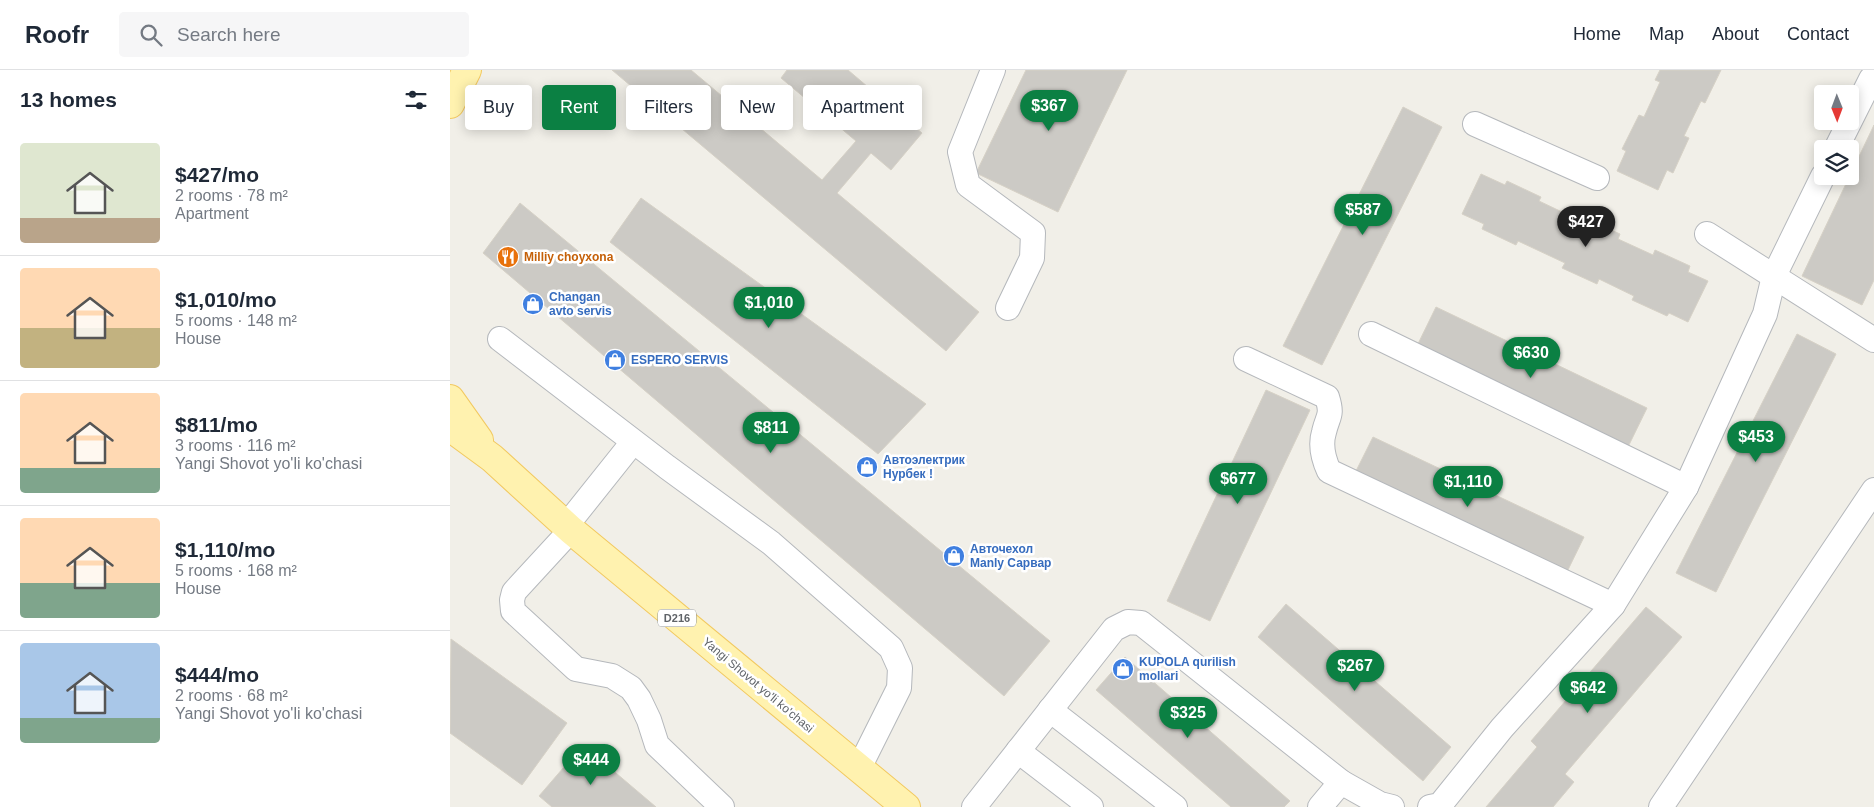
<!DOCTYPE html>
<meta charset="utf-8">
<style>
body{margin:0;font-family:Arial,sans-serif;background:#f6f6f7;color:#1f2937;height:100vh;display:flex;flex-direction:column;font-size:19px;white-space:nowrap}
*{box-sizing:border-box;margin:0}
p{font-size:16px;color:#747a83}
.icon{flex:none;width:28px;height:28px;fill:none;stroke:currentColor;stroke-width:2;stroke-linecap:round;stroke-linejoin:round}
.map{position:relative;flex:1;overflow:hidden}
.details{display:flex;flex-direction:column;background:#fff;width:450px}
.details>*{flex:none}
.top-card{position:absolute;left:15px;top:15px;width:475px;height:45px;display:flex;gap:10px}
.needle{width:32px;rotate:179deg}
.tools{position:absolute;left:1364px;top:15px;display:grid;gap:10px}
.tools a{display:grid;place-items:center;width:45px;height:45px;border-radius:5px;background:#fff;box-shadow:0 2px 12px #0003;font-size:25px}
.price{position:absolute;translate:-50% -42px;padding:0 11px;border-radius:18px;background:#0b8043;color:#fff;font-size:16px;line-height:32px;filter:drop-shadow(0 1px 2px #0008)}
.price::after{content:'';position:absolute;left:50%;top:30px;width:15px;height:11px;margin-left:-8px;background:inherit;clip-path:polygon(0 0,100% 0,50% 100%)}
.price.selected{background:#222;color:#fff}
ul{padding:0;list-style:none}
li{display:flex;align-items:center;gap:15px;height:125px;padding:0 20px}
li+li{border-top:1px solid #e0e1e3}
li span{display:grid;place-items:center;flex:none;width:140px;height:100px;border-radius:5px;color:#555}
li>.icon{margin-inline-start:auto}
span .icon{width:60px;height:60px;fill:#fffc;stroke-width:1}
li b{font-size:21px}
h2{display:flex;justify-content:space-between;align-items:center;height:60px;padding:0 20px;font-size:21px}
.chip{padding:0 18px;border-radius:5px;background:#fff;box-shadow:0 2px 12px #0003;font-size:18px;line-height:45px}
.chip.selected{background:#0b8043;color:#fff}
header{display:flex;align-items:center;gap:30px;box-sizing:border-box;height:70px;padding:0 25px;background:#fff;border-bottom:1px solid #e0e1e3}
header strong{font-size:24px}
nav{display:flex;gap:28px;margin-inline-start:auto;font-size:18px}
.search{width:350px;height:45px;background:#f6f6f7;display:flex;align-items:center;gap:12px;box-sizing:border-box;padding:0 18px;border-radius:5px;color:#747a83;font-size:19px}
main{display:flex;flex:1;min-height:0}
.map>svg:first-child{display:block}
.building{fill:#cccac5;stroke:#d6d1c6}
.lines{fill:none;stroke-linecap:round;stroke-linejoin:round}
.minor-casing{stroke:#b5b8bc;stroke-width:26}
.major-casing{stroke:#f2c960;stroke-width:30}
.minor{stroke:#fff;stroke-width:24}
.major{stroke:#fff2af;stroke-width:28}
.labels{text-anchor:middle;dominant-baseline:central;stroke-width:5;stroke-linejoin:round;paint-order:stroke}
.shield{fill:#fff;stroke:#8f9295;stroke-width:1}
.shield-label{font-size:11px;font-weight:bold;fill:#5f6368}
.food-label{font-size:12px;font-weight:bold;fill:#c56008;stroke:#fff;text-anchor:start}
.shop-label{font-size:12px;font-weight:bold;fill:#366cbe;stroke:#fff;text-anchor:start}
.street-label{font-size:12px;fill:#5f6368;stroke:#fff}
</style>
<header>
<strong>Roofr</strong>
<div class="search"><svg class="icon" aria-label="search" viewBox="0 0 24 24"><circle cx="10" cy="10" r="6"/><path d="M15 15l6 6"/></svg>Search here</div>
<nav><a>Home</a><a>Map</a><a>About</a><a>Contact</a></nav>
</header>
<main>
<section class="details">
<h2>13 homes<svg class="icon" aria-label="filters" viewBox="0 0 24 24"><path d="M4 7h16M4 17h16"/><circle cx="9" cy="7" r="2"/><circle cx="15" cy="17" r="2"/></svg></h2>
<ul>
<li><span style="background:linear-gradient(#dfe7d0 75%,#b9a48a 0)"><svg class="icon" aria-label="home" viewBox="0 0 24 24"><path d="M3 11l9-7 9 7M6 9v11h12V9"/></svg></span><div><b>$427/mo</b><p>2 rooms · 78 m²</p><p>Apartment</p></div></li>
<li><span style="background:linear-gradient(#ffd9b3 60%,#c2b280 0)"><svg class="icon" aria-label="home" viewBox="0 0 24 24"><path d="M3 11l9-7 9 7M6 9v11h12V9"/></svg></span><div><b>$1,010/mo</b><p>5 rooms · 148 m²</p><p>House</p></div></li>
<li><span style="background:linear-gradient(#ffd9b3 75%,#7fa58c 0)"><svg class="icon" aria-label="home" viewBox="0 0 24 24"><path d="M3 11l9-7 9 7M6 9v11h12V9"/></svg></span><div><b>$811/mo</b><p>3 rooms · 116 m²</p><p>Yangi Shovot yo'li ko'chasi</p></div></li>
<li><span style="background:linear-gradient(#ffd9b3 65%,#7fa58c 0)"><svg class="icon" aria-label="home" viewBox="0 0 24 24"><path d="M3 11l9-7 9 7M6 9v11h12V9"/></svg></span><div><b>$1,110/mo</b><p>5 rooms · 168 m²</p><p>House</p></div></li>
<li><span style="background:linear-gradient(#a9c7e8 75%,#7fa58c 0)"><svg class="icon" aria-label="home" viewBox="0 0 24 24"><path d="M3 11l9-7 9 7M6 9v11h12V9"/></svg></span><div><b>$444/mo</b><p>2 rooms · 68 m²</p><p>Yangi Shovot yo'li ko'chasi</p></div></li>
</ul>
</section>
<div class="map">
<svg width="1424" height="737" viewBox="0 0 1424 737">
<rect width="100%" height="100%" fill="#f1efe8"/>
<g class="building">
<polygon points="162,0 241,0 372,110 406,71 331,8 337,0 398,0 472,63 441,100 421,83 387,123 529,242 496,281"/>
<polygon points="576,0 677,0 608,142 526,103"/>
<polygon points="1210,0 1271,0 1255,33 1251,31 1234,66 1239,68 1223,103 1217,100 1208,120 1167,101 1176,81 1172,79 1189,45 1194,47 1210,12 1205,10"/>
<polygon points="953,37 992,57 872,295 833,276"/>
<polygon points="1424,55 1424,210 1412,235 1352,206"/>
<polygon points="1031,104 1055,115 1057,111 1091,127 1089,131 1133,152 1135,148 1170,164 1168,169 1203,185 1205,180 1240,196 1238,202 1258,211 1238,252 1219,243 1217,246 1182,230 1184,226 1149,209 1147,214 1112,198 1115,193 1068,171 1066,175 1032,159 1034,154 1012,144"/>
<polygon points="191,128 476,334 428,384 160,172"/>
<polygon points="70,133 600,571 554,626 33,183"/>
<polygon points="986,237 1197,338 1176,381 965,280"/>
<polygon points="1347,264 1386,284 1266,522 1226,503"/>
<polygon points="816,320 860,340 760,551 717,531"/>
<polygon points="923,367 1134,467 1113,510 902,409"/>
<polygon points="836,534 1001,677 973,711 808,567"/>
<polygon points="1196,537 1232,567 1115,704 1124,712 1103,737 1036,737 1087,677 1081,671"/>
<polygon points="1,569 117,653 72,715 0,663"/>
<polygon points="675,587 840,731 834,737 781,737 646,620"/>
<polygon points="133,675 206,737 102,737 89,726"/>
</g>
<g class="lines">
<g class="minor-casing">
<g id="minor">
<polyline points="543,0 510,82 518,115 583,163 582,188 558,238"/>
<polyline points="1025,54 1147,108"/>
<polyline points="1386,79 1421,9"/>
<polyline points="1257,164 1424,270"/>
<polyline points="921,264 1236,417"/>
<polyline points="50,269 217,397 321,473 441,578 450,598 449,618 409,698"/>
<path d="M796,289L877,327C883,346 878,345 874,362C870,375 873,388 879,401L1163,535"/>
<polyline points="116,456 183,372"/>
<polyline points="121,460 64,522 62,530 63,541 126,599 162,606 181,618 189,629 199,650 207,675 272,737"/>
<polyline points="600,640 725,737"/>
<polyline points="568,681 641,737"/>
<polyline points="524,737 664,559 678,552 691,553 891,712"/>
<polyline points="870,737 891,712 930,734 942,737"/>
<polyline points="980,737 990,735 1052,658 1163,535 1236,417 1315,244 1324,206 1373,106"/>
<polyline points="1211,737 1424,420"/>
</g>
</g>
<g class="major-casing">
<g id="major">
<polyline points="0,34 17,0"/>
<polyline points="0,329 29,370"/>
<polyline points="0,357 42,388 121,460 456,737"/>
</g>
</g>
<use href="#minor" class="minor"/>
<use href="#major" class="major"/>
</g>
<defs>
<g id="restaurant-disc" transform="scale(1.125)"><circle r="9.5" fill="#e8710a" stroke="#fff"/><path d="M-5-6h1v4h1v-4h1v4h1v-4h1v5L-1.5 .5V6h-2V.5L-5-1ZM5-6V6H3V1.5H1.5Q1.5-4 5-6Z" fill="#fff"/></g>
<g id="shop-disc" transform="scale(1.125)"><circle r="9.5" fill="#3f7fe0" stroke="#fff"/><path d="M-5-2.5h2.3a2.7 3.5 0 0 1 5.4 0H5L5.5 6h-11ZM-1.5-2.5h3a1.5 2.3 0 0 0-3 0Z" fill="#fff"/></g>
</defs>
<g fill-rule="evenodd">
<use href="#restaurant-disc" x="58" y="187"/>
<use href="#shop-disc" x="83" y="234"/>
<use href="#shop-disc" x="165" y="290"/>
<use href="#shop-disc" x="417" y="397"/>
<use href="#shop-disc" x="504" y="486"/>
<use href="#shop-disc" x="673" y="599"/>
</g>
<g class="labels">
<rect class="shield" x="208" y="539.5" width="38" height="17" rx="4"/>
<g class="shield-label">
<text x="227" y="548">D216</text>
</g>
<g class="food-label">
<text x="74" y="187">Milliy choyxona</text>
</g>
<g class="shop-label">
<text x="99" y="227">Changan<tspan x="99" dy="14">avto servis</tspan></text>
<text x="181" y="290">ESPERO SERVIS</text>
<text x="433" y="390">Автоэлектрик<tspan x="433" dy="14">Нурбек !</tspan></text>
<text x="520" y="479">Авточехол<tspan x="520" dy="14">Manly Сарвар</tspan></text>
<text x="689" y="592">KUPOLA qurilish<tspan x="689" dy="14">mollari</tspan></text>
</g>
<g class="street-label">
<text transform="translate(308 615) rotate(40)">Yangi Shovot yo'li ko'chasi</text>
</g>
</g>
</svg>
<div class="tools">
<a><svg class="needle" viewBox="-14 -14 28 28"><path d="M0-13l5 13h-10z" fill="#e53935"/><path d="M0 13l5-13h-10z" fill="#747a83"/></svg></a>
<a><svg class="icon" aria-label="layers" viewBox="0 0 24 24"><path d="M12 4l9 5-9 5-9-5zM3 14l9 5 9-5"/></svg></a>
</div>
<b class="price" style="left:599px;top:62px">$367</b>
<b class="price" style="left:913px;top:166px">$587</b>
<b class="price selected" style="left:1136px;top:178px">$427</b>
<b class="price" style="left:319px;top:259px">$1,010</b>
<b class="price" style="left:1081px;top:309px">$630</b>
<b class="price" style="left:321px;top:384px">$811</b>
<b class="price" style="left:1306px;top:393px">$453</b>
<b class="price" style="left:788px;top:435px">$677</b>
<b class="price" style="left:1018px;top:438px">$1,110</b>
<b class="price" style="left:905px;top:622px">$267</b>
<b class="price" style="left:1138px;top:644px">$642</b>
<b class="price" style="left:738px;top:669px">$325</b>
<b class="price" style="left:141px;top:716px">$444</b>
<div class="top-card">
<a class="chip">Buy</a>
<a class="chip selected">Rent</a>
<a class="chip">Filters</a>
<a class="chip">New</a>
<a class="chip">Apartment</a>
</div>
</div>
</main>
